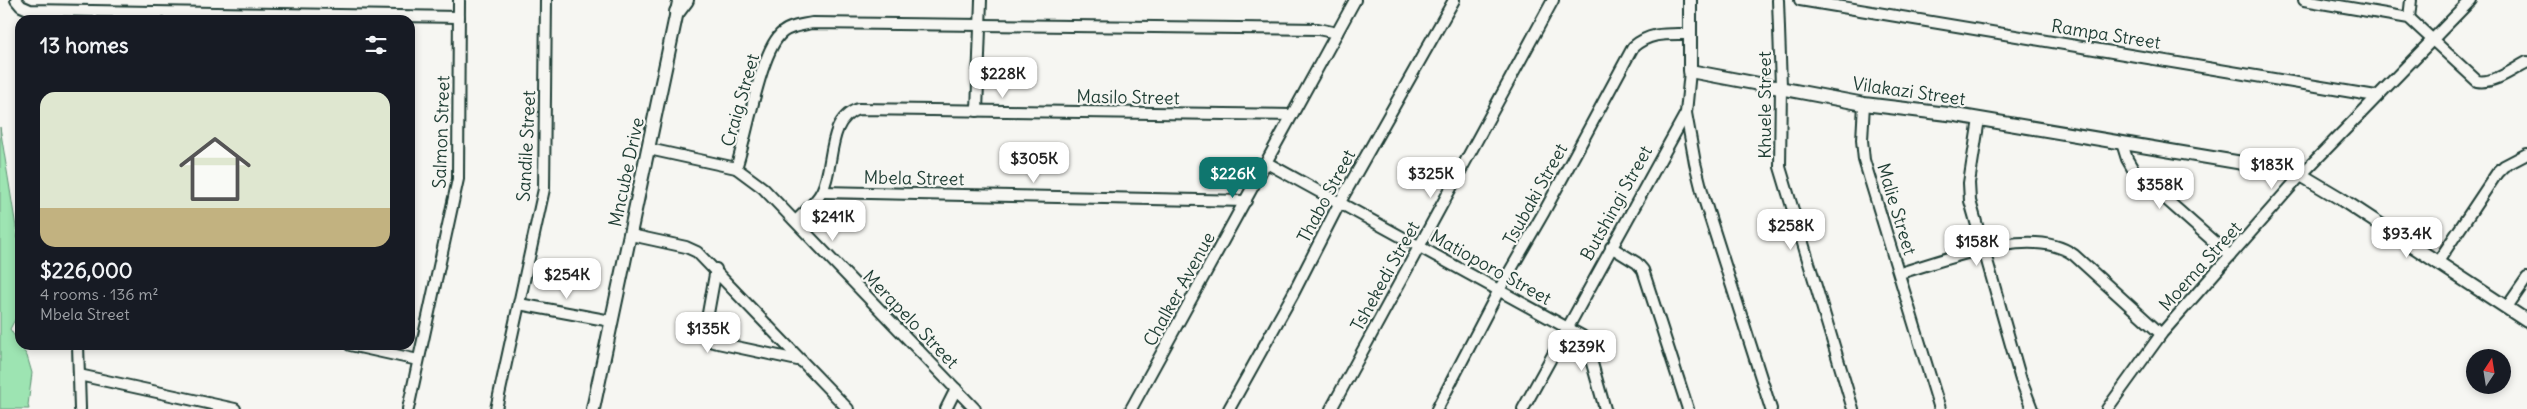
<!DOCTYPE html>
<meta charset="utf-8">
<style>
body{margin:0;font-family:Delius,sans-serif;background:#20242c;color:#f1f3f6;height:100vh;display:flex;flex-direction:column;font-size:19px;white-space:nowrap}
*{box-sizing:border-box;margin:0}
p{font-size:16px;color:#9ea1a6}
.icon{flex:none;width:28px;height:28px;fill:none;stroke:currentColor;stroke-width:2;stroke-linecap:round;stroke-linejoin:round}
.map{position:relative;flex:1;overflow:hidden}
.details{position:absolute;left:15px;top:15px;width:400px;height:335px;display:flex;flex-direction:column;background:#171b24;border-radius:15px;box-shadow:0 2px 8px #0003}
.details>*{flex:none}
.needle{width:32px;rotate:12deg}
.fabs{position:absolute;left:2466px;top:349px;display:grid;gap:10px}
.fabs a{display:grid;place-items:center;width:45px;height:45px;border-radius:50%;background:#171b24;box-shadow:0 2px 8px #0003;font-size:25px}
.price{position:absolute;translate:-50% -42px;padding:0 11px;border-radius:10px;background:#fff;color:#222;font-size:16px;line-height:32px;filter:drop-shadow(0 1px 2px #0008)}
.price::after{content:'';position:absolute;left:50%;top:30px;width:15px;height:11px;margin-left:-8px;background:inherit;clip-path:polygon(0 0,100% 0,50% 100%)}
.price.on{background:#0f766e;color:#fff}
ul{padding:0;list-style:none}
li{display:grid;align-content:center;gap:10px;height:265px;padding:0 25px}
li span{display:grid;place-items:center;height:155px;border-radius:15px;color:#555}
li>.icon{margin-inline-start:auto}
span .icon{width:90px;height:90px;fill:#fffc;stroke-width:1}
li b{font-size:21px}
h2{display:flex;justify-content:space-between;align-items:center;height:60px;padding:0 25px;font-size:21px}
.map>svg:first-child{display:block}
.green{fill:#9de4b2;stroke:#5e9073}
.lines{fill:none;stroke-linecap:round;stroke-linejoin:round}
.minor-casing{stroke:#1f3d34;stroke-width:14}
.tertiary-casing{stroke:#1f3d34;stroke-width:16}
.secondary-casing{stroke:#1f3d34;stroke-width:18}
.minor{stroke:#f6f6f2;stroke-width:10}
.tertiary{stroke:#f6f6f2;stroke-width:12}
.secondary{stroke:#f6f6f2;stroke-width:14}
.labels{text-anchor:middle;dominant-baseline:central;stroke-width:4.5;stroke-linejoin:round;paint-order:stroke}
.street-label{font-size:18px;fill:#1f3d34;stroke:#f6f6f2}
</style>
<div class="map">
<svg width="2527" height="409" viewBox="0 0 2527 409">
<rect width="100%" height="100%" fill="#f6f6f2"/>
<filter id="ink" filterUnits="userSpaceOnUse"><feTurbulence type="fractalNoise" baseFrequency=".02" numOctaves="2"/><feDisplacementMap in="SourceGraphic" scale="10" xChannelSelector="R" yChannelSelector="G"/><feConvolveMatrix kernelMatrix="1 2 1 2 8 2 1 2 1" color-interpolation-filters="sRGB"/></filter>
<g filter="url(#ink)">
<polygon class="green" points="0,127 20,252 20,310 10,329 27,356 32,373 28,405 29,409 0,409"/>
<g class="lines">
<g class="minor-casing">
<g id="minor">
<polyline points="16,0 21,6 30,10 459,17"/>
<polyline points="1778,0 1781,86 1780,167 1853,409"/>
<polyline points="1800,0 2376,96"/>
<path d="M2304,0L2409,18L2477,81C2494,84 2512,70 2527,62"/>
<polyline points="2409,18 2411,0"/>
<polyline points="1864,104 1862,140 1864,160 1940,409"/>
<polyline points="977,111 981,0"/>
<polyline points="1686,113 1695,163 1704,199 1771,409"/>
<polyline points="1979,119 1969,183 1970,201 2021,380 2032,409"/>
<polyline points="2122,143 2127,159 2134,171 2230,256"/>
<polyline points="649,149 736,168 763,188 975,409"/>
<polyline points="1267,163 1582,336 1586,342 1605,409"/>
<path d="M736,168C747,138 760,49 783,32C790,26 803,25 812,23L1318,29L1337,33"/>
<polyline points="822,192 1246,201"/>
<path d="M796,221C804,212 817,202 822,191C835,166 826,120 858,109L1292,115"/>
<polyline points="631,235 686,247 697,252 848,409"/>
<polyline points="1611,247 1637,263 1643,270 1688,409"/>
<polyline points="2437,263 2497,173 2504,166 2527,154"/>
<polyline points="716,269 705,330 707,337 713,342 802,361"/>
<path d="M1900,273C1946,260 2032,224 2074,255L2161,334"/>
<polyline points="519,304 611,321"/>
<polyline points="2507,307 2527,278"/>
<polyline points="78,345 80,409"/>
<polyline points="350,345 418,360"/>
<polyline points="79,375 235,409"/>
<polyline points="408,409 458,179 459,0"/>
<polyline points="496,409 544,189 546,0"/>
<polyline points="946,409 956,389"/>
<polyline points="1131,409 1355,0"/>
<polyline points="1229,409 1293,294 1340,202 1454,0"/>
<polyline points="1331,409 1553,0"/>
<path d="M1437,409L1499,290L1544,212L1633,47C1650,32 1667,34 1689,34"/>
<polyline points="1523,409 1686,113 1690,71"/>
<polyline points="2107,409 2162,333 2302,174 2471,0"/>
</g>
</g>
<g class="tertiary-casing">
<g id="tertiary">
<polyline points="1690,0 1690,71 1864,104 1956,115 2296,172 2338,197 2527,321"/>
<polyline points="593,409 679,2"/>
</g>
</g>
<g class="secondary-casing">
<polyline id="secondary" points="677,12 686,0"/>
</g>
<use href="#minor" class="minor"/>
<use href="#tertiary" class="tertiary"/>
<use href="#secondary" class="secondary"/>
</g>
</g>
<g class="labels">
<g class="street-label">
<text transform="translate(2106 34) rotate(9)">Rampa Street</text>
<text transform="translate(1909 91) rotate(8)">Vilakazi Street</text>
<text transform="translate(1128 97) rotate(1)">Masilo Street</text>
<text transform="translate(740 100) rotate(-74)">Craig Street</text>
<text transform="translate(1764 105) rotate(-90)">Khuele Street</text>
<text transform="translate(441 132) rotate(-88)">Salmon Street</text>
<text transform="translate(526 146) rotate(-87)">Sandile Street</text>
<text transform="translate(626 172) rotate(-78)">Mncube Drive</text>
<text transform="translate(914 178) rotate(1)">Mbela Street</text>
<text transform="translate(1535 194) rotate(-61)">Tsubaki Street</text>
<text transform="translate(1326 196) rotate(-62)">Thabo Street</text>
<text transform="translate(1616 203) rotate(-61)">Butshingi Street</text>
<text transform="translate(1897 209) rotate(73)">Malie Street</text>
<text transform="translate(2200 266) rotate(-48)">Moema Street</text>
<text transform="translate(1491 267) rotate(29)">Matioporo Street</text>
<text transform="translate(1385 276) rotate(-61)">Tshekedi Street</text>
<text transform="translate(1179 289) rotate(-61)">Chalker Avenue</text>
<text transform="translate(911 319) rotate(46)">Merapelo Street</text>
</g>
</g>
</svg>
<div class="fabs">
<a><svg class="needle" viewBox="-14 -14 28 28"><path d="M0-13l5 13h-10z" fill="#e53935"/><path d="M0 13l5-13h-10z" fill="#9ea1a6"/></svg></a>
</div>
<b class="price" style="left:1003px;top:99px">$228K</b>
<b class="price" style="left:1034px;top:184px">$305K</b>
<b class="price" style="left:2272px;top:190px">$183K</b>
<b class="price on" style="left:1233px;top:199px">$226K</b>
<b class="price" style="left:1431px;top:199px">$325K</b>
<b class="price" style="left:2160px;top:210px">$358K</b>
<b class="price" style="left:833px;top:242px">$241K</b>
<b class="price" style="left:1791px;top:251px">$258K</b>
<b class="price" style="left:2407px;top:259px">$93.4K</b>
<b class="price" style="left:1977px;top:267px">$158K</b>
<b class="price" style="left:567px;top:300px">$254K</b>
<b class="price" style="left:708px;top:354px">$135K</b>
<b class="price" style="left:1582px;top:372px">$239K</b>
<section class="details">
<h2>13 homes<svg class="icon" aria-label="filters" viewBox="0 0 24 24"><path d="M4 7h16M4 17h16"/><circle cx="9" cy="7" r="2"/><circle cx="15" cy="17" r="2"/></svg></h2>
<ul>
<li><span style="background:linear-gradient(#dfe7d0 75%,#c2b280 0)"><svg class="icon" aria-label="home" viewBox="0 0 24 24"><path d="M3 11l9-7 9 7M6 9v11h12V9"/></svg></span><div><b>$226,000</b><p>4 rooms · 136 m²</p><p>Mbela Street</p></div></li>
</ul>
</section>
</div>
